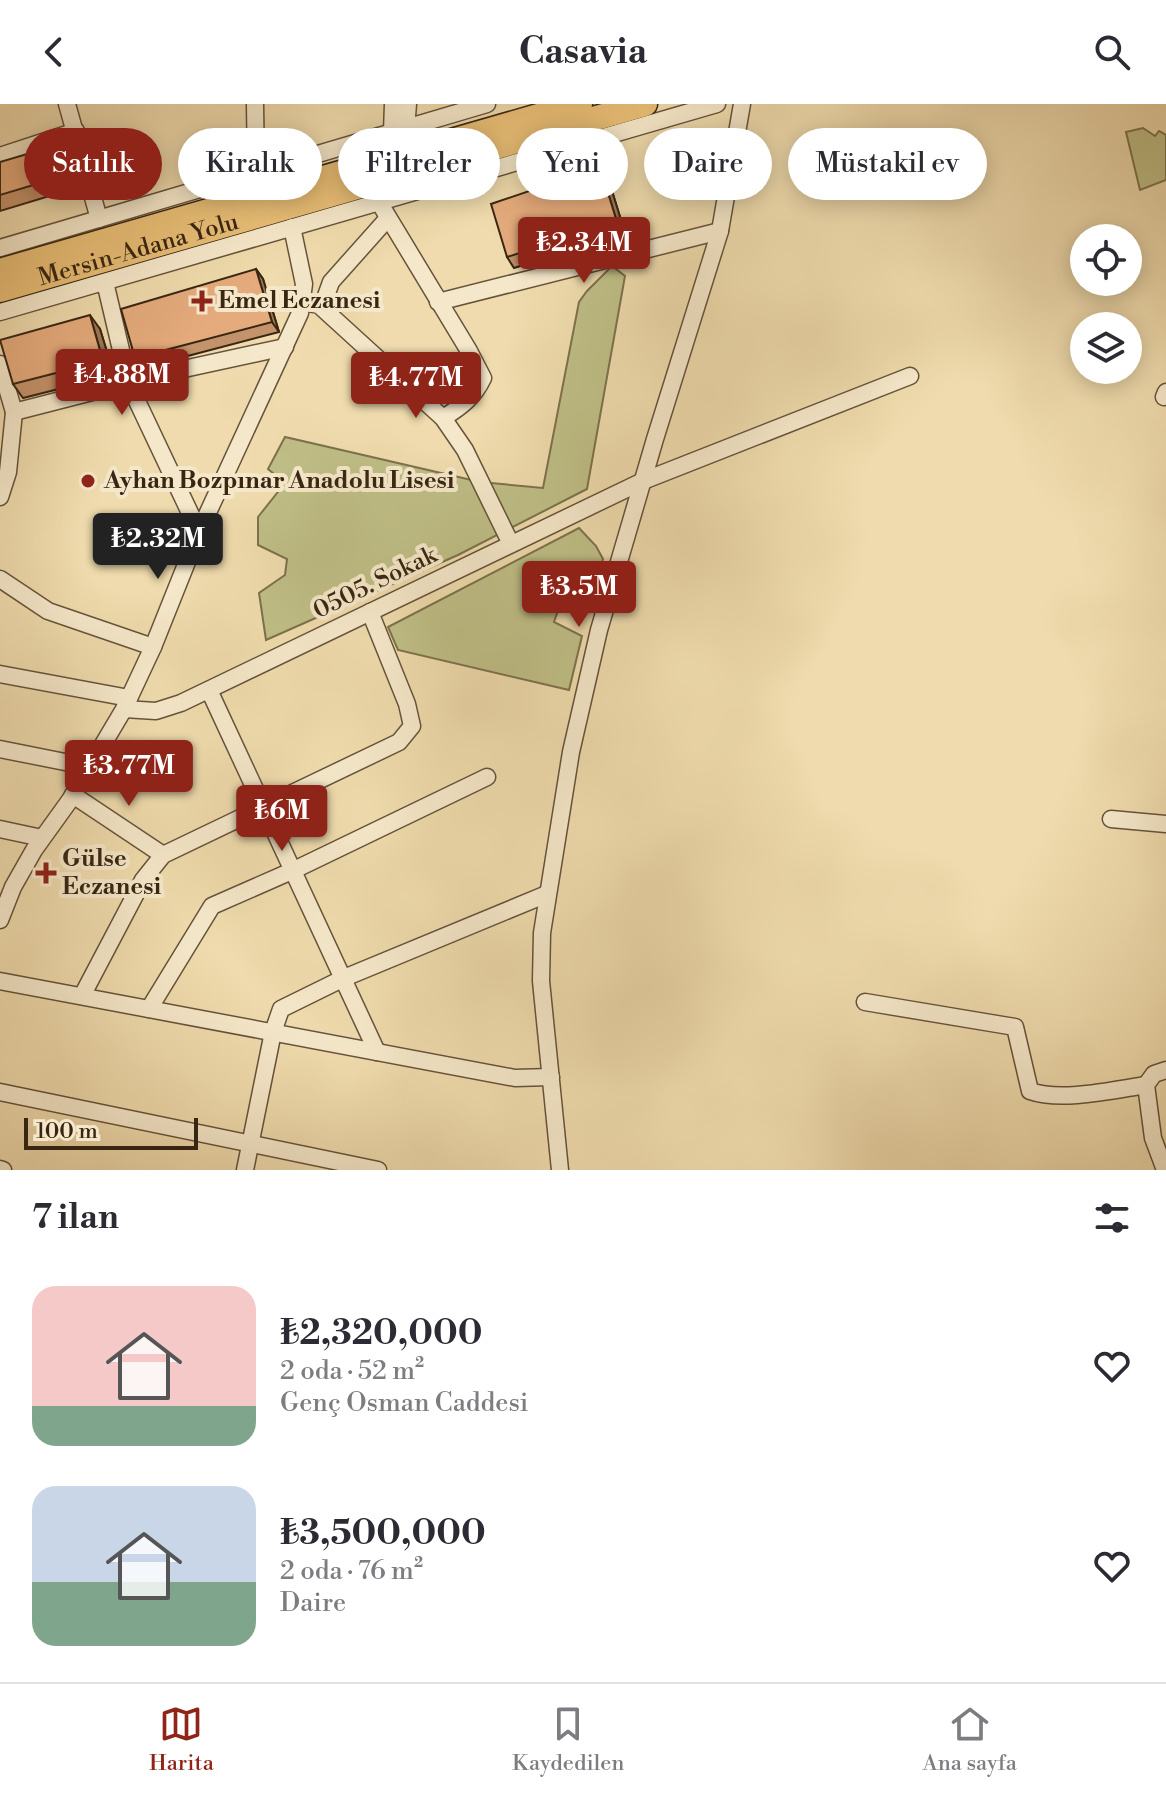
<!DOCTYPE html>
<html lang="tr">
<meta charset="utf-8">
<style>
body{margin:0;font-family:"Libre Bodoni",serif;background:#f2f2f3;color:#2b2b33;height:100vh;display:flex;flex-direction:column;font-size:30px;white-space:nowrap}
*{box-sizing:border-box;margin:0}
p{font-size:26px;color:#7c7c81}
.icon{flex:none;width:44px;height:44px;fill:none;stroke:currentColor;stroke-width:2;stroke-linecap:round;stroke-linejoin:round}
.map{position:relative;height:1066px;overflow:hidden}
.panel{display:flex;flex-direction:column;background:#fff;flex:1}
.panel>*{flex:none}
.top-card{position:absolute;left:24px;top:24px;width:1118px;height:72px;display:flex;gap:16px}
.controls{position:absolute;left:1070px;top:120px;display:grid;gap:16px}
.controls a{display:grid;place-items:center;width:72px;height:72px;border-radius:50%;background:#fff;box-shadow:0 4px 20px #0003;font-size:40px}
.scale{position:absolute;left:24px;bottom:20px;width:174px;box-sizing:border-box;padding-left:8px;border:4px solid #382613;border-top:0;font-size:22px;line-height:28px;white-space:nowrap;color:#382613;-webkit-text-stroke:6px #f5e8ca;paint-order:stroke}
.price{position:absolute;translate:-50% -68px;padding:0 18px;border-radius:8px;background:#8f2418;color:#fff;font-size:26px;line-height:52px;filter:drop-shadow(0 2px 4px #0008)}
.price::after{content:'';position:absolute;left:50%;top:48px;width:24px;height:18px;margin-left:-12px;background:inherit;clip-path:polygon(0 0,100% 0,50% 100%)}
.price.current{background:#222;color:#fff}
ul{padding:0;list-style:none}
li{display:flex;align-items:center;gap:24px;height:200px;padding:0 32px}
li span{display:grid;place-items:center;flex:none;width:224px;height:160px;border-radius:24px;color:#555}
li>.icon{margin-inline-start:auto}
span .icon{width:96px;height:96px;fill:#fffc;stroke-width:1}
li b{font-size:34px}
h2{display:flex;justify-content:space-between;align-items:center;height:96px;padding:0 32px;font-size:34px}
.tag{padding:0 28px;border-radius:36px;background:#fff;box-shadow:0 4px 20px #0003;font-size:28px;line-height:72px}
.tag.current{background:#8f2418;color:#fff}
header{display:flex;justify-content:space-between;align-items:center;height:104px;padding:0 32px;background:#fff;font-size:36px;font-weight:800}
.dock{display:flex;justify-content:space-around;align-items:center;height:112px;border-top:2px solid #e1e1e2;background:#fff;font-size:22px;color:#7c7c81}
.dock a{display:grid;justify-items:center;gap:4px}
.dock .current{color:#8f2418}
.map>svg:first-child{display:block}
.green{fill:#bfbe86;stroke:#7c724c;stroke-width:2}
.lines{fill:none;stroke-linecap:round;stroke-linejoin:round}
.minor-casing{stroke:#66533a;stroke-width:19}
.highway-casing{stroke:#382613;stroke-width:27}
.minor{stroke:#f5e8ca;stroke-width:16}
.highway{stroke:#e8be76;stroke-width:24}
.wall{fill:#c5936b;stroke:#382613;stroke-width:2}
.shaded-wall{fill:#a07857;stroke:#382613;stroke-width:2}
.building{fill:#e5ab7c;stroke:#382613;stroke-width:2}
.poi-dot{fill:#8f2418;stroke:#f5e8ca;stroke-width:3}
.labels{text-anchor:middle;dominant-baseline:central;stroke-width:8;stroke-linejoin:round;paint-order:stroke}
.street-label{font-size:24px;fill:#382613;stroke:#f5e8ca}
.poi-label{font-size:24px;font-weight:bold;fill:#382613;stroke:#f5e8ca;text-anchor:start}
</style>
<header><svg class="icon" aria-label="back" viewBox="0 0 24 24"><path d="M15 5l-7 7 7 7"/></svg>Casavia<svg class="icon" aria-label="search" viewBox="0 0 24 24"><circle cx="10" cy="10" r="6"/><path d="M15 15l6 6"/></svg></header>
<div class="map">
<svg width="1166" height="1066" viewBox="0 0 1166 1066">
<rect width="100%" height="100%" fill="#efdbad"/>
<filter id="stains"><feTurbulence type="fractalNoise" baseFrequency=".0025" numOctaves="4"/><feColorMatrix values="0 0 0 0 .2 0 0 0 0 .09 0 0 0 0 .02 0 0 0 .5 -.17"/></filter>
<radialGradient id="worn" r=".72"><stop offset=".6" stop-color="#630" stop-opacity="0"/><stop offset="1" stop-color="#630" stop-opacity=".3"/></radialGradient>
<g class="green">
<polygon points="1143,24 1155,32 1159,27 1166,31 1166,76 1140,86 1126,28"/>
<polygon points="612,162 625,172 587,385 458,451 266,536 259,489 285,471 287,455 258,441 258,413 285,379 268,365 285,333 480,378 543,384 579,198 587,187"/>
<polygon points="579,424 596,442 603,455 593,495 561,498 554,518 582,532 569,586 398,546 388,523"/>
</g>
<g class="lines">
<g class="minor-casing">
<g id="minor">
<polyline points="67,0 99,115"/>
<polyline points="255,0 256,68"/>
<polyline points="406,24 408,0"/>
<polyline points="392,28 393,0"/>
<polyline points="0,52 76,27"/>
<path d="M379,98L469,247L483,274C474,293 461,303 443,314"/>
<polyline points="0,144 487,0"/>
<polyline points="105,178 129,280 199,428"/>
<polyline points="302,198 319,201 443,314 465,346 511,440"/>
<polyline points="438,198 720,127"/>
<polyline points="0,208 717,0"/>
<polyline points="331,211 326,192 331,178 388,114"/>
<polyline points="0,260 14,308 8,368 0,393"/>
<polyline points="1164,293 1166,288"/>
<polyline points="14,308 170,268 285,243"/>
<polyline points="0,475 48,507 153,543"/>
<polyline points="0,570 129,594"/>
<polyline points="209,586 377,948"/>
<polyline points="124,605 156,607 181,599 643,377 910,272"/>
<polyline points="0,645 90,663"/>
<polyline points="73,691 163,751"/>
<polyline points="1111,715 1166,720"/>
<polyline points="0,725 42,734"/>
<polyline points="0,816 13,783 34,746 70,696 124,605 153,543 199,428 300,209 304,180 292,123"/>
<polyline points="0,877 515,974 551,973"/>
<polyline points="82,892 143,776 163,751 399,638 412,622 407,600 370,508"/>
<path d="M865,898L1015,923L1030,987C1061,998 1113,986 1146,981"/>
<polyline points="149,905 212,802 294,766 487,673"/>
<polyline points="0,988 378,1066"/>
<polyline points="0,1065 3,1066"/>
<polyline points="245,1066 273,928 281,905 344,874 547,790"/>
<polyline points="560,1066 541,877 542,829 571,648 599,526 655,335 720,127 742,0"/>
<polyline points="1165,1066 1153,1034 1146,981 1154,970 1166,966"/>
</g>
</g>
<g class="highway-casing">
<g id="highway">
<polyline points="0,167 580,0"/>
<path id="s1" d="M0,186L645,0"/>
</g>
</g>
<use href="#minor" class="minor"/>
<use href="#highway" class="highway"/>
</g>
<g class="wall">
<polygon points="70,53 79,83 0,107 0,58"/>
<polygon points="608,74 625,129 514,164 507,153"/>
<polygon points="256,165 263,175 279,228 142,264 135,254"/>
<polygon points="100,225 114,271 23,294 13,280"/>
</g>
<g class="shaded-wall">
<polygon points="61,40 70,53 79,83 70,70"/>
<polygon points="600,63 608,74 625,129 617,118"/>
<polygon points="256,165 263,175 279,228 272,218"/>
<polygon points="90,211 100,225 114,271 103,257"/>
</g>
<g class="building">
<polygon points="61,40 70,70 0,91 0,58"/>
<polygon points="600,63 617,118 507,153 491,100"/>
<polygon points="256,165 272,218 135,254 121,205"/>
<polygon points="90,211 103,257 13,280 0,236"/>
</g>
<g class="poi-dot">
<path d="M198 185h8v8h8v8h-8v8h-8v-8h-8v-8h8z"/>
<circle cx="88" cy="377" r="8"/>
<path d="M42 757h8v8h8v8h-8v8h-8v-8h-8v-8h8z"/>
</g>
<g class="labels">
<g class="street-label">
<text stroke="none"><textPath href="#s1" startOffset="144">Mersin-Adana Yolu</textPath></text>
<text transform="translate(375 479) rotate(-26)">0505. Sokak</text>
</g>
<g class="poi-label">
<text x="218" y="197">Emel Eczanesi</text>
<text x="104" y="377">Ayhan Bozpınar Anadolu Lisesi</text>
<text x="62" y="755">Gülse<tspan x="62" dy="28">Eczanesi</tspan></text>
</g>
</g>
<rect width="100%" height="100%" filter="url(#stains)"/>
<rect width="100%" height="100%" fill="url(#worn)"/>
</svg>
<div class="controls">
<a><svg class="icon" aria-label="locate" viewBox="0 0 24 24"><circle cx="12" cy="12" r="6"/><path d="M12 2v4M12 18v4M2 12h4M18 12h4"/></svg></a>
<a><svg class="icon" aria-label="layers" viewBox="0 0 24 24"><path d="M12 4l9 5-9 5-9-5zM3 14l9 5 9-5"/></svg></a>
</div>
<div class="scale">100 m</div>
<b class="price" style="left:584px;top:181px">₺2.34M</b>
<b class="price" style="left:122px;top:313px">₺4.88M</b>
<b class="price" style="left:416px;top:316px">₺4.77M</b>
<b class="price current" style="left:158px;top:477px">₺2.32M</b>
<b class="price" style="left:579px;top:525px">₺3.5M</b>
<b class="price" style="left:129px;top:704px">₺3.77M</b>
<b class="price" style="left:282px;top:749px">₺6M</b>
<div class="top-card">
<a class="tag current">Satılık</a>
<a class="tag">Kiralık</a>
<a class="tag">Filtreler</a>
<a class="tag">Yeni</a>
<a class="tag">Daire</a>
<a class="tag">Müstakil ev</a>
</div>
</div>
<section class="panel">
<h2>7 ilan<svg class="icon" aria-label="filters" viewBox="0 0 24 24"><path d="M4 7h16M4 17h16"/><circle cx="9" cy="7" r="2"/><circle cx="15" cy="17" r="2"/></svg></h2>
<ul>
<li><span style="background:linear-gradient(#f6c9c9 75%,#7fa58c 0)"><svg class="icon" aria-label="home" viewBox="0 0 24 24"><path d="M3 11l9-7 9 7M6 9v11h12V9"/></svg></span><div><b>₺2,320,000</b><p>2 oda · 52 m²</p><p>Genç Osman Caddesi</p></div><svg class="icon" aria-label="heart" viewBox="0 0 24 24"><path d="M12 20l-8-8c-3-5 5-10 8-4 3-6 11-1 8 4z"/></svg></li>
<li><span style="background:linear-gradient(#c9d6e8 60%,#7fa58c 0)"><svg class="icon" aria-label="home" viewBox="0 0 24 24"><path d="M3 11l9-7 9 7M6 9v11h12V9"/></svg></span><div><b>₺3,500,000</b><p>2 oda · 76 m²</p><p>Daire</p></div><svg class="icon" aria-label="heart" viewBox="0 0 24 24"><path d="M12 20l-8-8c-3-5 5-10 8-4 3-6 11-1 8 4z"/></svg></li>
</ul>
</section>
<nav class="dock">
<a class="current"><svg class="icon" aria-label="map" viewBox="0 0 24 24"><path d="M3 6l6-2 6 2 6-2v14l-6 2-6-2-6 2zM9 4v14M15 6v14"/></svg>Harita</a>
<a><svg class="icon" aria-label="saved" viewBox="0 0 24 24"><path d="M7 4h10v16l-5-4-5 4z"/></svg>Kaydedilen</a>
<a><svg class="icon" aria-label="home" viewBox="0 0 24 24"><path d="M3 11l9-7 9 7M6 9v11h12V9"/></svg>Ana sayfa</a>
</nav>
